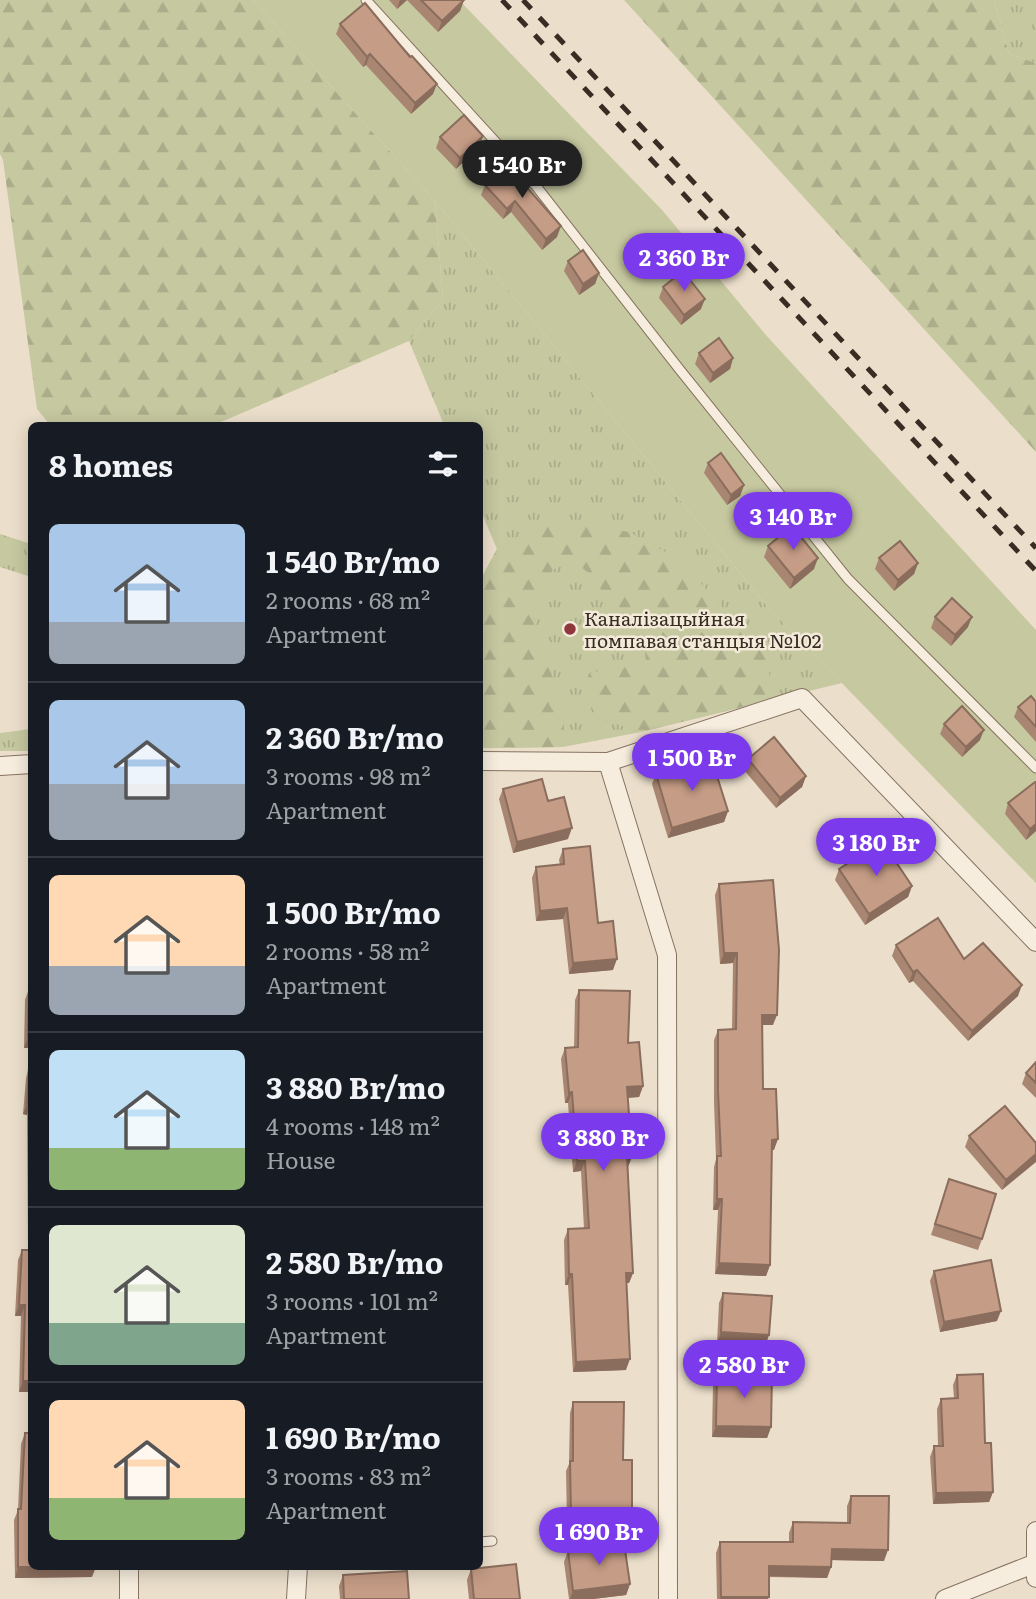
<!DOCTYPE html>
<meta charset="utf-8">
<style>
body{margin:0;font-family:Literata,serif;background:#20242c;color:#f1f3f6;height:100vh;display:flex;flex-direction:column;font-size:26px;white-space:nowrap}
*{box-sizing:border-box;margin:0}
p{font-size:23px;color:#9ea1a6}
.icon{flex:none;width:38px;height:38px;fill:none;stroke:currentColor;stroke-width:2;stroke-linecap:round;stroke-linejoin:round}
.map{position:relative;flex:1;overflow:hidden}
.panel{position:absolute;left:28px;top:422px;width:455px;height:1148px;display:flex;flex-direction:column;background:#171b24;border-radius:10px;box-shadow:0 4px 18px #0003}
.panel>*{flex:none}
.price{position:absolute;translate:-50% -60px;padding:0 16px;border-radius:24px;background:#7c3aed;color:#fff;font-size:23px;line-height:46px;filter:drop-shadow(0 2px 4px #0008)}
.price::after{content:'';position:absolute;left:50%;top:42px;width:21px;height:16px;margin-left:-10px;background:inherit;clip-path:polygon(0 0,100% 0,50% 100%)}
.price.active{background:#222;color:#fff}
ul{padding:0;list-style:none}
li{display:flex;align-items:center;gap:21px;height:175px;padding:0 21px}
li+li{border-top:2px solid #363941}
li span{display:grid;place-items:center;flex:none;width:196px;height:140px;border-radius:10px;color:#555}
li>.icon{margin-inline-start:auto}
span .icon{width:84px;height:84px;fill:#fffc;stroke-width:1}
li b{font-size:30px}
h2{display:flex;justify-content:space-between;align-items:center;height:84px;padding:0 21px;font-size:30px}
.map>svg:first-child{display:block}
.grass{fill:url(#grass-tufts)}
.forest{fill:url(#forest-firs)}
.garden{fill:#c6c8a0}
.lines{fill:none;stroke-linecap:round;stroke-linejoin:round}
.lane-casing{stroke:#867361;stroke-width:11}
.street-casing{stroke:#867361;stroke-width:20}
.lane{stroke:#f6edde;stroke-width:9}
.street{stroke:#f6edde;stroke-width:18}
.rail{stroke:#382c23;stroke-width:5;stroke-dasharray:12 12;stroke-linecap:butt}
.wall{fill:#a98672}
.shaded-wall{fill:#8a6d5d}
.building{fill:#c59c85;stroke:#8a6d5d;stroke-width:2}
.poi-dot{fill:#8f373d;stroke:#f3eada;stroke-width:2.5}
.labels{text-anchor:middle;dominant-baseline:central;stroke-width:5;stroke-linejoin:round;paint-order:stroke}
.poi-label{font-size:19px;fill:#382c23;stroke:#f3eada;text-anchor:start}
</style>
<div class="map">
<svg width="1036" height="1599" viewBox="0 0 1036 1599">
<defs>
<pattern id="grass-tufts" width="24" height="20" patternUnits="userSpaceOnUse" patternTransform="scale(1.75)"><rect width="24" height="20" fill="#c6c8a0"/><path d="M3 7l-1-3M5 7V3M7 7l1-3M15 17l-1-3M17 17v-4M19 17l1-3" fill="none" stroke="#abac8a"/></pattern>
<pattern id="forest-firs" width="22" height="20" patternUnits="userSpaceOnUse" patternTransform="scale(1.75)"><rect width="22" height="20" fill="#c6c8a0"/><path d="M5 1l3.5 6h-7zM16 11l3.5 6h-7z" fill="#abac8a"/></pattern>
</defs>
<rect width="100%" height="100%" fill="#ebdfcb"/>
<g class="grass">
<polygon points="994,0 1036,0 1036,63 1009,54"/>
<polygon points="435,201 767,606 842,683 641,732 563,747 480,748 480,581 497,549 480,509 480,425 444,425 409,341 443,299"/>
<polygon points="0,534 31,544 31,577 0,567"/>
<polygon points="31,729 31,751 0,751 0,733"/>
</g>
<g class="forest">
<polygon points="0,0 253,0 435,201 443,299 409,341 214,425 50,425 37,409 3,160 0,154"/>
<polygon points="624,0 994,0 1009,54 1036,63 1036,452"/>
<polygon points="550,519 629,532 680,560 769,659 770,700 641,732 598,718 583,693 589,673 646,662 643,627 608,609 597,580 570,558 546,575 532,606 540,649 565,704 563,747 480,748 480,581 497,549"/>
</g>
<polygon class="garden" points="253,0 459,0 663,211 765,334 1036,630 1036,883 767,606 435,201"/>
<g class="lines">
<g class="lane-casing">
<g id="lane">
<polyline points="366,0 536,186 680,370 848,579 1036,768"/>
<polyline points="480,1542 492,1541"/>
</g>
</g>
<g class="street-casing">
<g id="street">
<polyline points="480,761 608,762 802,698 1036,942"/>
<polyline points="608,762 667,955 668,1599"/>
<polyline points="0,766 32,764"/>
<polyline points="1036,1531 1036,1578"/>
<polyline points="129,1599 129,1566"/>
<polyline points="296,1599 298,1566"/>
<polyline points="945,1599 1036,1563"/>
</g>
</g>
<use href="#lane" class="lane"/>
<use href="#street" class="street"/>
<g class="rail">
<polyline points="502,0 1036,571"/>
<polyline points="523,0 1036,548"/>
</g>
</g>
<g class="wall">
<polygon points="389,0 464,0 460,11 438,32 407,0 397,9"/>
<polygon points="340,24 433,94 411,114 366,65 363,67 336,34"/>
<polygon points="440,137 479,147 456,169 436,148"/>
<polygon points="507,165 557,237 542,250 511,212 503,219 481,195 485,185"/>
<polygon points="568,261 599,273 595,284 579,295 564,271"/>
<polygon points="663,287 701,309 681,325 659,298"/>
<polygon points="699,353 733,358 730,369 710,383 695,364"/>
<polygon points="708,463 744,485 740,496 727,505 704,473"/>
<polygon points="768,546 814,569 790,589 764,557"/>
<polygon points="879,558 918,563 914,574 894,591 875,569"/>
<polygon points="935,617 968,627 951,646 931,628"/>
<polygon points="1036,702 1036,742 1014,717 1018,707"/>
<polygon points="944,724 980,740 962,757 940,734"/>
<polygon points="748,759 806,776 802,787 776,808 744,770"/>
<polygon points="656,774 728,811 724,822 668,838 652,784"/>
<polygon points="503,789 548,801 568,839 513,853 499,799"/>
<polygon points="1008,803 1036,831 1026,840 1005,814"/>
<polygon points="563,849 598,923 613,970 569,974 563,919 536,921 532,878 536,867 560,865 559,860"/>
<polygon points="839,869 912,886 908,897 865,925 835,880"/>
<polygon points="719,884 773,1025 762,1025 763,1089 774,1150 772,1150 770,1265 766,1276 715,1274 718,1210 713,1210 714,1167 716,1159 714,1102 714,1040 718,1030 732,1029 733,963 720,964 715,895"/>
<polygon points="896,945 1018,996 968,1041 913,981 909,983 892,956"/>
<polygon points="32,977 32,1048 24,1048 25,1000 29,989 31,989"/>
<polygon points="579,990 628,1043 643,1086 639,1097 627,1098 628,1167 633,1273 629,1283 626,1283 626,1370 573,1372 568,1285 565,1285 564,1240 568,1229 584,1229 581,1171 573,1172 568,1103 565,1103 561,1059 565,1048 574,1048 575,1000"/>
<polygon points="1036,1062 1036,1098 1022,1084 1026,1073"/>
<polygon points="29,1067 32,1068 32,1392 19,1392 21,1316 15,1316 18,1260 22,1250 28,1250 27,1115 23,1114 26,1078"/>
<polygon points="969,1136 1036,1143 1002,1190 965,1147"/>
<polygon points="949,1179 982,1239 978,1250 931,1235"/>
<polygon points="934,1271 997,1321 940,1332 930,1281"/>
<polygon points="723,1293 769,1335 765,1346 717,1343 719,1303"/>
<polygon points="717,1373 771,1427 767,1438 712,1437 713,1384"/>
<polygon points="957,1375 985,1443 993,1492 989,1502 933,1504 930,1457 934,1446 938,1446 937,1409 941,1399 954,1398 953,1385"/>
<polygon points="573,1402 632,1513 628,1524 567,1524 566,1471 569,1464 570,1413"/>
<polygon points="25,1433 92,1577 15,1578 14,1520 18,1510 21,1444"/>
<polygon points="851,1496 884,1561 831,1560 831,1567 827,1578 769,1577 768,1599 717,1599 716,1553 720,1542 789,1542 789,1533 793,1522 847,1523 847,1506"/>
<polygon points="568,1551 630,1584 626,1595 593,1599 569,1599 564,1562"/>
<polygon points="471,1569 520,1599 469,1599 467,1580"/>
<polygon points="343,1575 409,1599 340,1599 339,1586"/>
</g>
<g class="shaded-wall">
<polygon points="400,0 407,0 397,9"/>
<polygon points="464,0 460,11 438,32 442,21"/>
<polygon points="370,54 366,65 363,67 367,57"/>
<polygon points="437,84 433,94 411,114 415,103"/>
<polygon points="483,136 479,147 456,169 460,158"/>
<polygon points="515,201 511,212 503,219 507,209"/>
<polygon points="561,226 557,237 542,250 546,239"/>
<polygon points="599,273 595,284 579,295 583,284"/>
<polygon points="705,299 701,309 681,325 684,315"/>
<polygon points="733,358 730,369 710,383 713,373"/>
<polygon points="744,485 740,496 727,505 731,495"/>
<polygon points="818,558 814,569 790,589 794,578"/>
<polygon points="918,563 914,574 894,591 898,580"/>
<polygon points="972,617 968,627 951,646 955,635"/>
<polygon points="984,730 980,740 962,757 966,747"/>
<polygon points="806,776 802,787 776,808 780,798"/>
<polygon points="728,811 724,822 668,838 672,828"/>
<polygon points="1036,824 1036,831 1026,840 1030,829"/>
<polygon points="572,828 568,839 513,853 517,842"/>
<polygon points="912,886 908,897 865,925 869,914"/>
<polygon points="567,908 563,919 536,921 540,911"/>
<polygon points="724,953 737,953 733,963 720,964"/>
<polygon points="617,959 613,970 569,974 573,963"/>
<polygon points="917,970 913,981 909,983 913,972"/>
<polygon points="1022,985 1018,996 968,1041 972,1031"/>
<polygon points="762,1015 777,1015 773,1025 758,1025"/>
<polygon points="28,1037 32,1037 32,1048 24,1048"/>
<polygon points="643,1086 639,1097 623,1098 627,1087"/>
<polygon points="572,1092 568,1103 565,1103 569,1093"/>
<polygon points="27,1104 31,1104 27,1115 23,1114"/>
<polygon points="778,1139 774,1150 768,1150 772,1140"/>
<polygon points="1036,1154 1036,1162 1002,1190 1006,1180"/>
<polygon points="627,1157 632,1157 628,1167"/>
<polygon points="577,1161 585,1161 581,1171 573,1172"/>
<polygon points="717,1199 722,1199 718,1210 713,1210"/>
<polygon points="719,1263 770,1265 766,1276 715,1274"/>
<polygon points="626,1273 633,1273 629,1283 622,1283"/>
<polygon points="569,1274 572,1274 568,1285 565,1285"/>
<polygon points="19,1305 25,1305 21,1316 15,1316"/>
<polygon points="1001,1311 997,1321 940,1332 944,1322"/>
<polygon points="721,1332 769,1335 765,1346 717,1343"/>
<polygon points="630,1359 626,1370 573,1372 576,1362"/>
<polygon points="23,1381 32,1381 32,1392 19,1392"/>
<polygon points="716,1426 771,1427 767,1438 712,1437"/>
<polygon points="993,1492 989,1502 933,1504 936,1493"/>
<polygon points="632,1513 628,1524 567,1524 571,1514"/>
<polygon points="832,1549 888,1550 884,1561 828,1560"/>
<polygon points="769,1566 831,1567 827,1578 765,1576"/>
<polygon points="18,1567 96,1567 92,1577 15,1578"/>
<polygon points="630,1584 626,1595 593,1599 570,1599 573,1591"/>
<polygon points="721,1597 769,1597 768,1599 720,1599"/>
</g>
<g class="building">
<polygon points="421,0 464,0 442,21"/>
<polygon points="365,3 410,57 412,56 437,84 415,103 370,54 367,57 340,24"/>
<polygon points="464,115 483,136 460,158 440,137"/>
<polygon points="507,165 561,226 546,239 515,201 507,209 485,185"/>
<polygon points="583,250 599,273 583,284 568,261"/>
<polygon points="683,271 705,299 684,315 663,287"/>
<polygon points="719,338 733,358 713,373 699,353"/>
<polygon points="721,453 744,485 731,495 708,463"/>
<polygon points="792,526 818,558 794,578 768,546"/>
<polygon points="900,541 918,563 898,580 879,558"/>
<polygon points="952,598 972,617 955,635 935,617"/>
<polygon points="1031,696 1036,702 1036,727 1018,707"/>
<polygon points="962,706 984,730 966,747 944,724"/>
<polygon points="774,737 806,776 780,798 748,759"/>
<polygon points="711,757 728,811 672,828 656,774"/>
<polygon points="542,779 548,801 564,797 572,828 517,842 503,789"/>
<polygon points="1035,782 1036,783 1036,824 1030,829 1008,803"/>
<polygon points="882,841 912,886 869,914 839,869"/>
<polygon points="590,846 598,923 613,921 617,959 573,963 567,908 540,911 536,867 564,864 563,849"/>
<polygon points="773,880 779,950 777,1015 762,1015 763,1089 776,1089 778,1139 772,1140 770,1265 719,1263 722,1199 717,1199 717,1156 721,1156 718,1091 718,1030 736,1029 737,953 724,953 719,884"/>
<polygon points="938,918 964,959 983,943 1022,985 972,1031 917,970 913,972 896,945"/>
<polygon points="29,989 32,989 32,1037 28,1037"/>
<polygon points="579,990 630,991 628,1043 639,1042 643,1086 627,1087 632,1157 627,1157 633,1273 626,1273 630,1359 576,1362 572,1274 569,1274 568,1229 589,1228 585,1161 577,1161 572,1092 569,1093 565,1048 578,1047"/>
<polygon points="1036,1062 1036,1083 1026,1073"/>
<polygon points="29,1067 32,1068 32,1230 31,1104 27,1104"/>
<polygon points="1005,1106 1036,1143 1036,1154 1006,1180 969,1136"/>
<polygon points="949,1179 996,1194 982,1239 935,1224"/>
<polygon points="22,1250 32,1250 32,1381 23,1381 25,1305 19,1305"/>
<polygon points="991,1260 1001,1311 944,1322 934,1271"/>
<polygon points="723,1293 772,1296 769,1335 721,1332"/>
<polygon points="717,1373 772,1374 771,1427 716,1426"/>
<polygon points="983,1374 985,1443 991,1443 993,1492 936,1493 934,1446 943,1446 941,1399 958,1398 957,1375"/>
<polygon points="573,1402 624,1402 623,1460 632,1460 632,1513 571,1514 570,1461 573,1461"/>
<polygon points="25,1433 32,1433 32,1566 96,1567 18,1567 18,1509 21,1509"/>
<polygon points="851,1496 889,1496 888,1550 832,1549 831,1567 769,1566 769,1597 721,1597 720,1542 793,1542 793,1522 850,1523"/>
<polygon points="624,1543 630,1584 573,1591 568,1551"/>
<polygon points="516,1564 520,1599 474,1599 471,1569"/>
<polygon points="407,1571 409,1599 344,1599 343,1575"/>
</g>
<circle class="poi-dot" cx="570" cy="629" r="7"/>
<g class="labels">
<g class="poi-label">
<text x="584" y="618">Каналізацыйная<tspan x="584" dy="22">помпавая станцыя №102</tspan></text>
</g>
</g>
</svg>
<b class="price active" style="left:522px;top:200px">1 540 Br</b>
<b class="price" style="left:684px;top:293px">2 360 Br</b>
<b class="price" style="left:793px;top:552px">3 140 Br</b>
<b class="price" style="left:692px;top:793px">1 500 Br</b>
<b class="price" style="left:876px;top:878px">3 180 Br</b>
<b class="price" style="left:603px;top:1173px">3 880 Br</b>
<b class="price" style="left:744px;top:1400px">2 580 Br</b>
<b class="price" style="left:599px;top:1567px">1 690 Br</b>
<section class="panel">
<h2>8 homes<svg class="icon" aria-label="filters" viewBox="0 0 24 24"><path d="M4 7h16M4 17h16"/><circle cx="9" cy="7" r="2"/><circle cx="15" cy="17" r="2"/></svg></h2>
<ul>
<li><span style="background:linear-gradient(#a9c7e8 70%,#9aa5b1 0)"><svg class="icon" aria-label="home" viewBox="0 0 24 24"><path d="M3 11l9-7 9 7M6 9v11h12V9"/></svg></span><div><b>1 540 Br/mo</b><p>2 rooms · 68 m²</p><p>Apartment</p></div></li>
<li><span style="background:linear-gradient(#a9c7e8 60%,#9aa5b1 0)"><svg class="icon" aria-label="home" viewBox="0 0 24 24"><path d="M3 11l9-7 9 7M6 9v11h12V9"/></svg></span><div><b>2 360 Br/mo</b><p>3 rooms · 98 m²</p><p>Apartment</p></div></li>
<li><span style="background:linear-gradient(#ffd9b3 65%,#9aa5b1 0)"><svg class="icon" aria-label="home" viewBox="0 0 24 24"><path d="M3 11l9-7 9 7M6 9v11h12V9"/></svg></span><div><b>1 500 Br/mo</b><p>2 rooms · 58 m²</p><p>Apartment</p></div></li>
<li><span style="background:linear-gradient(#bfe0f5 70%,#8fb573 0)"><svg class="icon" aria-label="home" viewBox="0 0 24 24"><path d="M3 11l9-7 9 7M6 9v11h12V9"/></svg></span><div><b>3 880 Br/mo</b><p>4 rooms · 148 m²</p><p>House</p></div></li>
<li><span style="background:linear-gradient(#dfe7d0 70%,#7fa58c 0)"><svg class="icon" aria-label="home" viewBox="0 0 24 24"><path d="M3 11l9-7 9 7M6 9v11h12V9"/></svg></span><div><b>2 580 Br/mo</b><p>3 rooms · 101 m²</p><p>Apartment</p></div></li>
<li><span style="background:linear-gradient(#ffd9b3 70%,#8fb573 0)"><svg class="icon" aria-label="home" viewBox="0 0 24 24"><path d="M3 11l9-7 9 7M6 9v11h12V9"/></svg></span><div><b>1 690 Br/mo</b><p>3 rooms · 83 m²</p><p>Apartment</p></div></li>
</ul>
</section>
</div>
